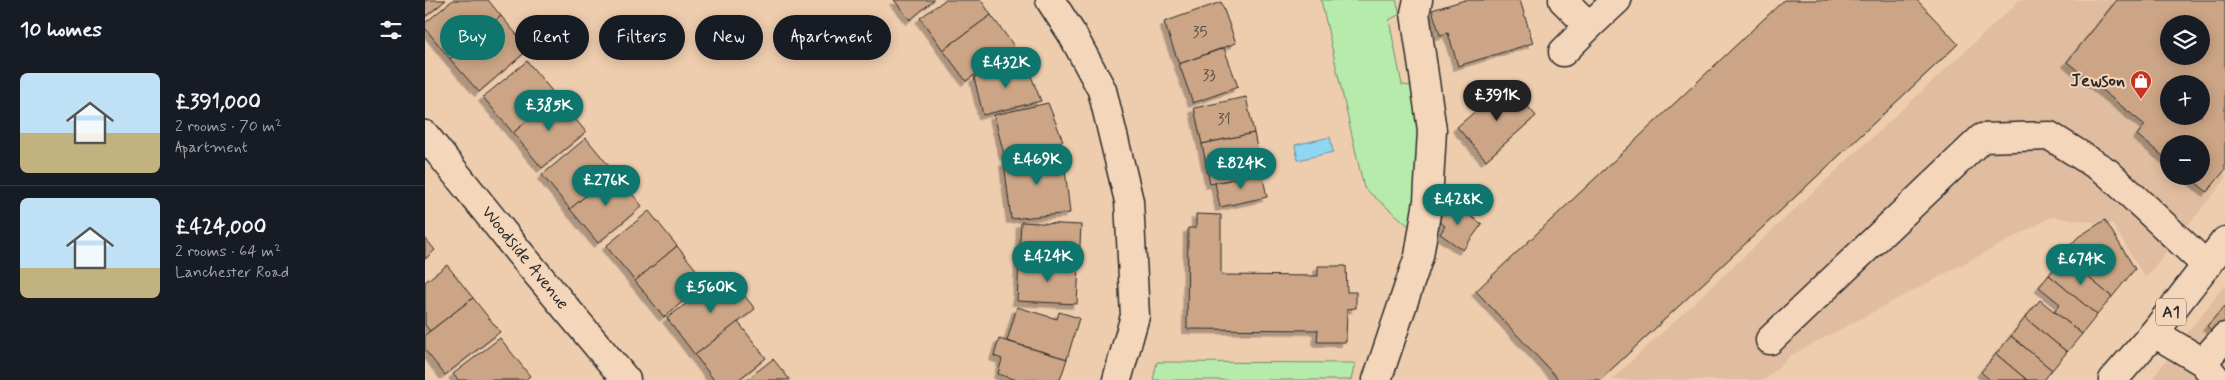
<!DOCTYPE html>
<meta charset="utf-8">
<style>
body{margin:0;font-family:Mynerve,sans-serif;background:#242831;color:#f1f3f6;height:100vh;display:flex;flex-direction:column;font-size:19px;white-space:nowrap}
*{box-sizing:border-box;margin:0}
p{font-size:16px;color:#9ea1a6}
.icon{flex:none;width:28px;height:28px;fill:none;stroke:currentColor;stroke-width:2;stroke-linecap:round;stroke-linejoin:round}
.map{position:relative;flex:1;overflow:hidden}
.sheet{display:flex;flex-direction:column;background:#171b24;width:425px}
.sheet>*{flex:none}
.guide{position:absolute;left:15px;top:15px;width:475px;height:45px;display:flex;gap:10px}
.buttons{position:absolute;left:1735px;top:15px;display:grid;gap:10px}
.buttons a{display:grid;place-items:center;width:50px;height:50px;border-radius:50%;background:#171b24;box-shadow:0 2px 12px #0003;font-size:25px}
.price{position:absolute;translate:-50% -42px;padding:0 11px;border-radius:18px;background:#0f766e;color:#fff;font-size:16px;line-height:32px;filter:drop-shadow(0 1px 2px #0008)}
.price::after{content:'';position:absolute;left:50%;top:30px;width:15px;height:11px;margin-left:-8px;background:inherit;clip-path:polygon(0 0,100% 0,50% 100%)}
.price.active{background:#222;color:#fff}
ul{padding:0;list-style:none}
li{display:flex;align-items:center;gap:15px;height:125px;padding:0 20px}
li+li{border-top:1px solid #363941}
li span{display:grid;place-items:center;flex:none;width:140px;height:100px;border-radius:8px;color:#555}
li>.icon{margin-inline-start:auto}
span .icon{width:60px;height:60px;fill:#fffc;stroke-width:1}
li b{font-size:21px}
h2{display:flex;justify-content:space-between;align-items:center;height:60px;padding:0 20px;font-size:21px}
.tag{padding:0 18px;border-radius:22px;background:#171b24;box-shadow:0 2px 12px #0003;font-size:18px;line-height:45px}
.tag.active{background:#0f766e;color:#fff}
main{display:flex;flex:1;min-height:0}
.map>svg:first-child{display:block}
.built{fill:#e0bda0;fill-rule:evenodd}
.green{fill:#b6ebac;stroke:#708b6c}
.water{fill:#90d6f2;stroke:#6892a2}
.building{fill:#cba585;stroke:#2b2b2b;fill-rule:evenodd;filter:url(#shadow)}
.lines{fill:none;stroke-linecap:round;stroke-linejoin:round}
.minor-casing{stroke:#2b2b2b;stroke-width:31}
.highway-casing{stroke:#2b2b2b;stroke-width:31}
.minor{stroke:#f4d6ba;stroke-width:28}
.highway{stroke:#f4d6ba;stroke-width:28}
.labels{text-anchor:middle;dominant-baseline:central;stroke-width:4;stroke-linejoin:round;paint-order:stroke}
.number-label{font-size:15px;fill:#534a42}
.shield{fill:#f4d6ba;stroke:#675e56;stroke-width:1}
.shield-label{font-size:16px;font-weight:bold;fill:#2b2b2b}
.poi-label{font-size:18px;font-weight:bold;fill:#2b2b2b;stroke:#f4d6ba;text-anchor:end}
.street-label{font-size:18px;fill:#2b2b2b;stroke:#f4d6ba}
</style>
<main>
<section class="sheet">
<h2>10 homes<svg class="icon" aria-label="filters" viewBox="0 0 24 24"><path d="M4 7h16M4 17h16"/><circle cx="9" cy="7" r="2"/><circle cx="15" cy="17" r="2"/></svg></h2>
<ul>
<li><span style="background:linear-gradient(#bfe0f5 60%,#c2b280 0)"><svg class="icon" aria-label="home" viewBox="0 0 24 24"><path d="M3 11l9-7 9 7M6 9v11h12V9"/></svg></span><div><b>£391,000</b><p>2 rooms · 70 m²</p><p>Apartment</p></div></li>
<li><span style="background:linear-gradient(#bfe0f5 70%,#c2b280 0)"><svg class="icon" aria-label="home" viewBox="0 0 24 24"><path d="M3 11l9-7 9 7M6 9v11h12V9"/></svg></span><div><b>£424,000</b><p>2 rooms · 64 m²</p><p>Lanchester Road</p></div></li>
</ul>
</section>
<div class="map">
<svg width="1800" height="380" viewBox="0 0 1800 380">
<defs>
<filter id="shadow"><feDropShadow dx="-4.5" dy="4.5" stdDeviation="0" flood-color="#0004"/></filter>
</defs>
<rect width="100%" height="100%" fill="#eeccae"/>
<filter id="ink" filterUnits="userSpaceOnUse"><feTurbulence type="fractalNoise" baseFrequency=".02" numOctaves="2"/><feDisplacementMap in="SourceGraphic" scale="10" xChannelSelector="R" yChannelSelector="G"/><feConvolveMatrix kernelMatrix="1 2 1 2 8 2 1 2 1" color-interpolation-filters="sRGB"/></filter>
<g filter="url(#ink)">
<g class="built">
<path d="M1595,0H1800V180L1720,278L1687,223L1684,224L1627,217L1365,356L1339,380H1186ZM1744,24H1776V56H1744ZM1744,84H1776V116H1744ZM1744,144H1776V176H1744Z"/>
<polygon points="1800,285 1800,380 1730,380 1728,378 1745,355"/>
</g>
<g class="green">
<polygon points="896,0 971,0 975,14 964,20 977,85 995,87 990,231 939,188"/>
<polygon points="732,362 930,363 926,380 728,380"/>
</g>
<polygon class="water" points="905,137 908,152 873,160 870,145"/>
<g class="building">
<polygon points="0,0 21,0 0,17"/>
<polygon points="28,0 63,0 76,16 25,59 0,28 0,23"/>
<polygon points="469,0 509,0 485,20"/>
<polygon points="520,0 556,0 566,15 518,50 495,18"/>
<polygon points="1040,0 1095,0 1108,43 1033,66 1023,33 1015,35 1007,10"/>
<polygon points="1359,0 1492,0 1533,44 1175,380 1134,380 1051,291"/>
<path d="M1692,0H1800V170L1782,192L1763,176H1776V144H1744V161L1712,135L1720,125L1642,62ZM1744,24H1776V56H1744ZM1744,84H1776V116H1744Z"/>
<polygon points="796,2 811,43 754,64 739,22"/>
<polygon points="566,15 589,46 541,81 518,50"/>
<polygon points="76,16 104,49 54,92 25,59"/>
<polygon points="799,48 813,87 768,103 754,64"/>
<polygon points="102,61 131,96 88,133 58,97"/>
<polygon points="600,61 616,101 558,115 549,77"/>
<polygon points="1083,83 1111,116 1061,160 1032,127"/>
<polygon points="131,96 161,132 117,168 88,133"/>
<polygon points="821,97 829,133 777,144 769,108"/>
<polygon points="623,103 638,141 579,155 569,115"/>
<polygon points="829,133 837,173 785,184 777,144"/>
<polygon points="161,138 189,172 145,209 117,175"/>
<polygon points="638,152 645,213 586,219 579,162"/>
<polygon points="189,172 217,206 173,243 145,209"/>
<polygon points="837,173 842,197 795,207 790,183"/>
<polygon points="1025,202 1057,224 1038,250 1015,234 1020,226 1012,220"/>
<polygon points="224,211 252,246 210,281 181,246"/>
<polygon points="771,214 796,215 796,275 893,276 893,266 921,266 922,292 931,292 931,308 922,309 921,342 892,342 893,330 762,329 763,228 771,228"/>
<polygon points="1680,220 1710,269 1687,297 1659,274 1667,265 1644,247 1653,237"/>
<polygon points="596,222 656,225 654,265 594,262"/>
<polygon points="0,238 10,250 0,259"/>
<polygon points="252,246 281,282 239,317 210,281"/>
<polygon points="1639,257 1687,297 1672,315 1624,275"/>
<polygon points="594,262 654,265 652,304 592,301"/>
<polygon points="22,265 48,298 5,331 0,325 0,282"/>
<polygon points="302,273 330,309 270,355 242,318"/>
<polygon points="1624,275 1672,315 1657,334 1629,311 1635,304 1614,287"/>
<polygon points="48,298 75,332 20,375 0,350 0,335"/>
<polygon points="1615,300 1657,334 1642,352 1600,318"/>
<polygon points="1800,306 1800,343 1782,326"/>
<polygon points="592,307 632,319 634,312 654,318 642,359 582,341"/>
<polygon points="1600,318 1642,352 1627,370 1586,336"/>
<polygon points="313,322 341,358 313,380 289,380 270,355"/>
<polygon points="1586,336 1627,370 1619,380 1602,380 1571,354"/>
<polygon points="75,338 105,376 100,380 33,380 28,374"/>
<polygon points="574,339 642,359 635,380 592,380 573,374 577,359 569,356"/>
<polygon points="1571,354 1602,380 1565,380 1556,372"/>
<polygon points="348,359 365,380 321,380"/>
</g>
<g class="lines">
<g class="minor-casing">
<g id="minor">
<polyline points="625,0 647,34 677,90 704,201 710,316 692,380"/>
<polyline points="1138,0 1164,26 1192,0"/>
<polyline points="1138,52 1164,26"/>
<polyline points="0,135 93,251 201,380"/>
<polyline points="1729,333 1778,362 1792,380"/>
<polyline points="1345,340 1557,138 1625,136 1682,172 1782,266"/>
<polyline points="1778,362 1800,337"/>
<polyline points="952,380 994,256 1003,201 1007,130 990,13 993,0"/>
</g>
</g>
<g class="highway-casing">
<polyline id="highway" points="1688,380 1729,333 1800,241"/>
</g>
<use href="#minor" class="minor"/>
<use href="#highway" class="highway"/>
</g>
</g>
<defs>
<g id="shop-pin" transform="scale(1.125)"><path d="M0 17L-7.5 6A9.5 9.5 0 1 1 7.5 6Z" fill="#c8321e" stroke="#f4d6ba"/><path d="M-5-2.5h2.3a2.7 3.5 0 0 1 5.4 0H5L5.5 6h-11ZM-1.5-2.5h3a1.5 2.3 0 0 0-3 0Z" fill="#fff"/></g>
</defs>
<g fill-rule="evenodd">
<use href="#shop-pin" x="1716" y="81"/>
</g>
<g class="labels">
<g class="number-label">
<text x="775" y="33">35</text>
<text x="784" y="76">33</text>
<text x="799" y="120">31</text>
</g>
<rect class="shield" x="1731" y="298.5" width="30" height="27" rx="4"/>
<g class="shield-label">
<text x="1746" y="312">A1</text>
</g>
<g class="poi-label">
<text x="1700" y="81">Jewson</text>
</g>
<g class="street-label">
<text transform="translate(100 258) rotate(51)">Woodside Avenue</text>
</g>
</g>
</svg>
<div class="buttons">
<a><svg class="icon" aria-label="layers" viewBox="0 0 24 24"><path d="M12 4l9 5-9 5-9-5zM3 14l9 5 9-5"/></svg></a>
<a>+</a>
<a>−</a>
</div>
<b class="price" style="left:581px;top:89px">£432K</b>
<b class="price active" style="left:1072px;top:122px">£391K</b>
<b class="price" style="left:124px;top:132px">£385K</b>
<b class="price" style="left:612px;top:186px">£469K</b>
<b class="price" style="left:816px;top:190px">£824K</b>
<b class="price" style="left:181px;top:207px">£276K</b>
<b class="price" style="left:1033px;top:226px">£428K</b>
<b class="price" style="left:623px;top:283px">£424K</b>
<b class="price" style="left:1656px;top:286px">£674K</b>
<b class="price" style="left:286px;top:314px">£560K</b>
<div class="guide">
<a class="tag active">Buy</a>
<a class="tag">Rent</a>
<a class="tag">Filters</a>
<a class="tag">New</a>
<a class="tag">Apartment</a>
</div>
</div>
</main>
